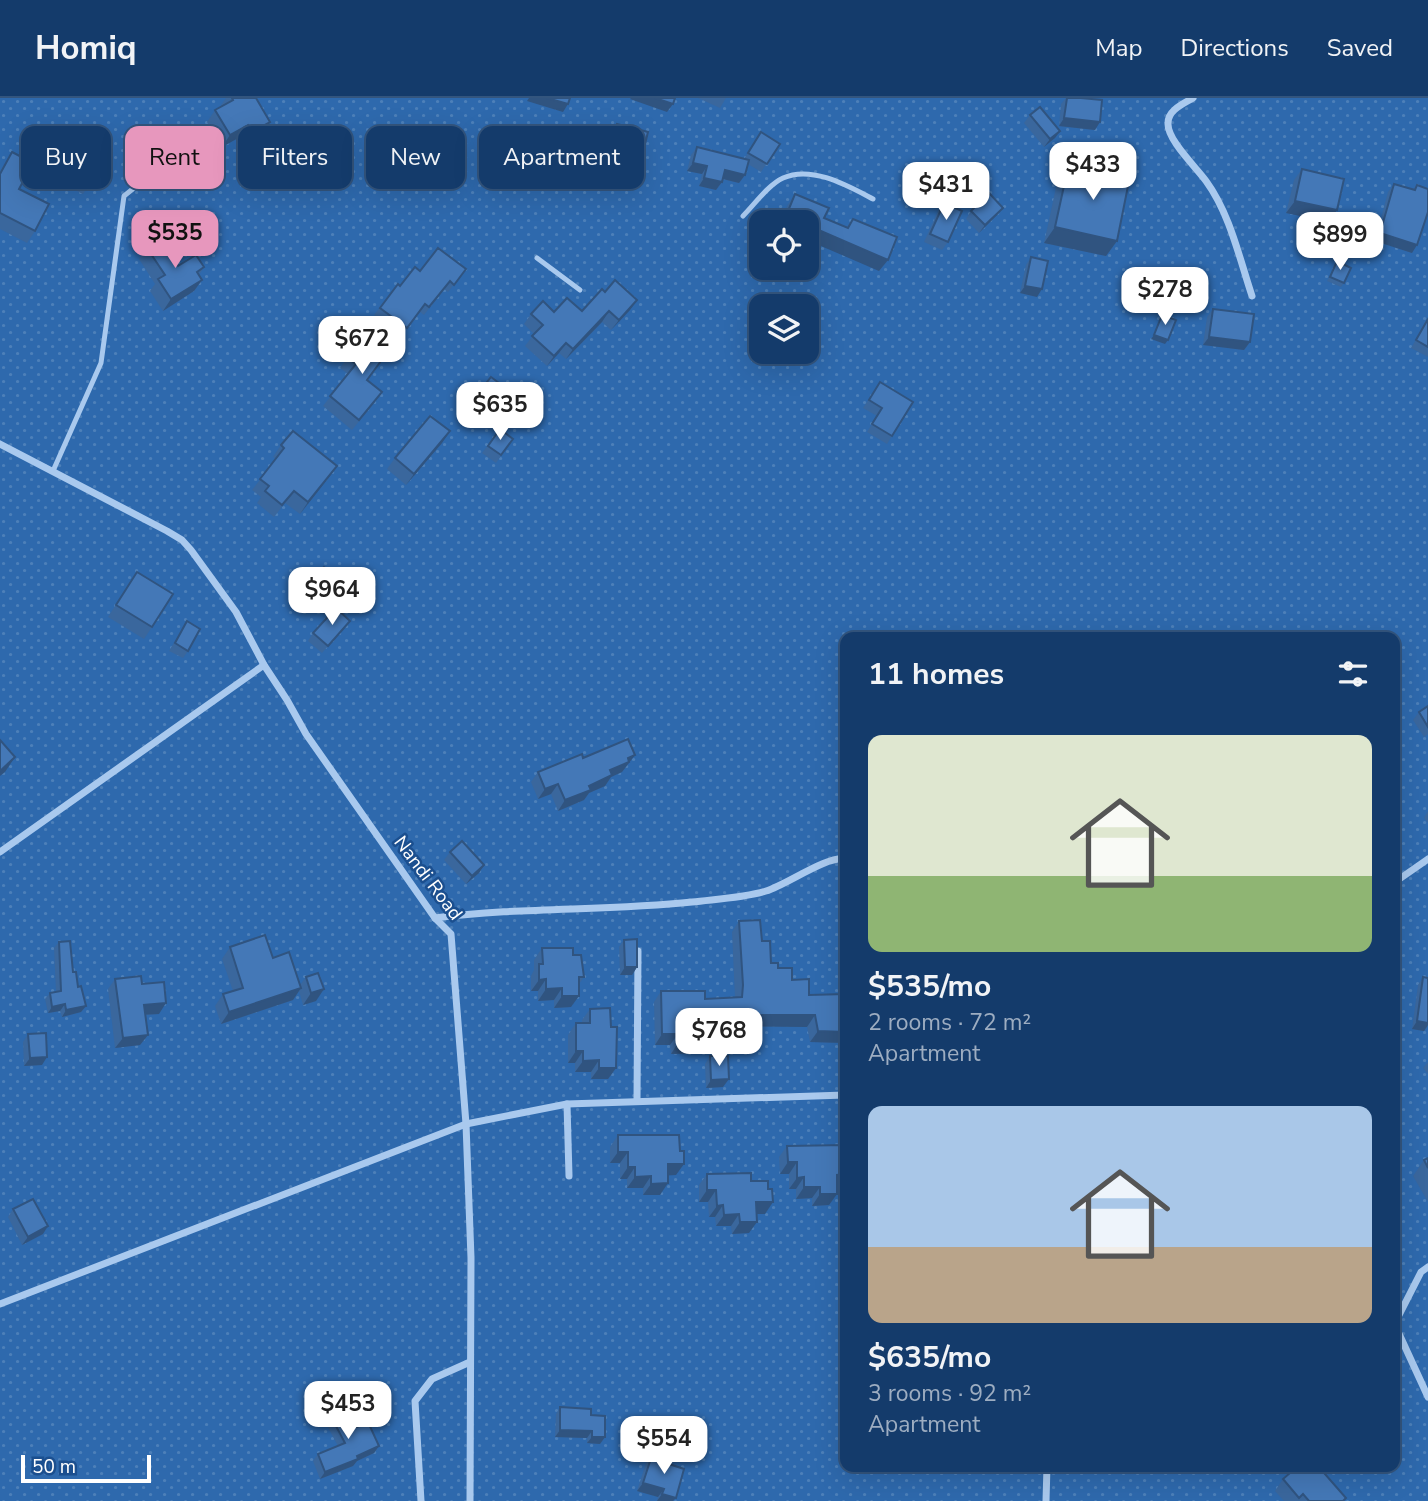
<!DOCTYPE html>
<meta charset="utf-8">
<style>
body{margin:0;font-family:"Nunito Sans",sans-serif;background:#1d4271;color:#f1f3f6;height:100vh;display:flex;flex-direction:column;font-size:26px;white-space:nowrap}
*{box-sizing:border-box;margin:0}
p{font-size:23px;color:#9dadc1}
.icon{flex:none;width:38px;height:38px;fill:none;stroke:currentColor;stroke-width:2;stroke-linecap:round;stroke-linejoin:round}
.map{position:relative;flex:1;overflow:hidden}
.sheet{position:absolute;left:840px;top:534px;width:560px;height:840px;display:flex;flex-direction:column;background:#143b6b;border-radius:14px;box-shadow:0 7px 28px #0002,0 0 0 2px #33557e}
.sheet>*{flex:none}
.guide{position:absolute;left:21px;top:28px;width:665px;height:63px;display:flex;gap:14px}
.tools{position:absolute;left:749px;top:112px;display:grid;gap:14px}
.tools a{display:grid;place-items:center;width:70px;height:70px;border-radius:14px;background:#143b6b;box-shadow:0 7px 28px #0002,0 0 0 2px #33557e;font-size:35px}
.scale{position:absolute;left:21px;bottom:18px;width:130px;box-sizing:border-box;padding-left:7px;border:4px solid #fff;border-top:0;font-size:19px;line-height:24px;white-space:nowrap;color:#fff;-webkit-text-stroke:5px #1b4f8f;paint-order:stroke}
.price{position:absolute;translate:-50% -60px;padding:0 16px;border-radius:14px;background:#fff;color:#222;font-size:23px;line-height:46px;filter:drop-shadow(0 2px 4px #0008)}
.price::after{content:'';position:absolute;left:50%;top:42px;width:21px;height:16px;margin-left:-10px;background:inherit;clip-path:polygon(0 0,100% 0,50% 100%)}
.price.current{background:#e797bd;color:#111}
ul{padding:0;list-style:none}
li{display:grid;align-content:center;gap:14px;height:371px;padding:0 28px}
li span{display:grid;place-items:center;height:217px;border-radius:14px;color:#555}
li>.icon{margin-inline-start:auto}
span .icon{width:126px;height:126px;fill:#fffc;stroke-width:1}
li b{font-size:30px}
h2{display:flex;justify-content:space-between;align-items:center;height:84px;padding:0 28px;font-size:30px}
.tag{padding:0 24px;border-radius:14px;background:#143b6b;box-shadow:0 7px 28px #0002,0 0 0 2px #33557e;font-size:24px;line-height:63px}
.tag.current{background:#e797bd;color:#111}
header{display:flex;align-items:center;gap:42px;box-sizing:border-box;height:98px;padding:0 35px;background:#143b6b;border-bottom:2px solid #33557e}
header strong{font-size:33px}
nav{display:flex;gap:38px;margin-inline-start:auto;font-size:24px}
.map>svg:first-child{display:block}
.park{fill:url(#park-dots);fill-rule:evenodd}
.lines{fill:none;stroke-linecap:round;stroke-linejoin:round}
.lane{stroke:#a9c9ee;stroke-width:5}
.street{stroke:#a9c9ee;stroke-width:7}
.wall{fill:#3a679d}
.shaded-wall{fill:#305480}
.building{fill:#4478b7;stroke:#305480;stroke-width:2}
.labels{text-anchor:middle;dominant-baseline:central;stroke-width:5;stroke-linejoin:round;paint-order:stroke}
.street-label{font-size:19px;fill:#fff;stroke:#1b4f8f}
</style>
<header>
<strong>Homiq</strong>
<nav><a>Map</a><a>Directions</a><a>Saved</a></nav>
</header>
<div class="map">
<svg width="1428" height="1403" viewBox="0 0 1428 1403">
<defs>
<pattern id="park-dots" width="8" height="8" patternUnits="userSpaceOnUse" patternTransform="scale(1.75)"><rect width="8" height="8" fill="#2e69ad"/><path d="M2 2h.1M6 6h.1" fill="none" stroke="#4d80b9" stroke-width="1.8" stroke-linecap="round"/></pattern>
</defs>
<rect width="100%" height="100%" fill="#1b4f8f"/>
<path class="park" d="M0,0H1428V1403H0ZM761,124H807V170H761ZM761,208H807V254H761ZM845,539H1395V1368H845Z"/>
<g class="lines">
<g class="lane">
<path d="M743,118C755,106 768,87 783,80C812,67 848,88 873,101"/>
<polyline points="537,160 580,192"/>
<polyline points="53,373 101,265 124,98 185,49"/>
</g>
<g class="street">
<path d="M1193,0C1183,6 1168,12 1168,25C1167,42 1196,69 1206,83C1230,116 1239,159 1252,198"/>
<polyline points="0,346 167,433 182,442 191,452 236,514 264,567 287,602 306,636 435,820 451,836 466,1026 471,1160 470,1403"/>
<polyline points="0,754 264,567"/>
<polyline points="1395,784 1428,761"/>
<path d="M435,820C520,809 607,813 692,804C716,801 743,800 766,793C788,786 826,758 845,761"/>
<polyline points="637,1003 638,853"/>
<polyline points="567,1006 569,1078"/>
<polyline points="0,1206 466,1026 567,1006 845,997"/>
<polyline points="1395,1225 1421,1174 1428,1169"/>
<polyline points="1395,1227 1428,1299"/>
<polyline points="421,1403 415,1303 432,1281 470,1264"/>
<polyline points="1046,1403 1047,1368"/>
</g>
</g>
<g class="wall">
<polygon points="226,0 256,0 270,24 262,36 244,46 240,39 222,49 207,24 215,12 222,9 221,7"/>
<polygon points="698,0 726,0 720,10"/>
<polygon points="1066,0 1081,0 1095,32 1059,28 1061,6"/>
<polygon points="1030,17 1060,33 1055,40 1044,49 1024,25"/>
<polygon points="617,26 630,89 568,73 573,55 580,44 606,52 610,37"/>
<polygon points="761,34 780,46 761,74 748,66 745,77 739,85 722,81 722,84 716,92 699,88 702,76 687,73 691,57 697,49 744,61"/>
<polygon points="85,53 88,89 83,96 66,88 80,61"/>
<polygon points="12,54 19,91 35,133 27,145 0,131 0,73"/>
<polygon points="1069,65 1117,143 1106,158 1044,145 1058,80"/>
<polygon points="1302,71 1329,124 1286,115 1294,82"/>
<polygon points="1394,86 1413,91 1417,87 1412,155 1375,143 1388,94"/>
<polygon points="795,96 824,120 846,130 853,121 888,162 879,173 807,124 780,124 787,108"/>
<polygon points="944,105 948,144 942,152 924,144 938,113"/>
<polygon points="971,113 997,117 979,135 966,121"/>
<polygon points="147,150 178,168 204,169 199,177 202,182 194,193 163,213 150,193 155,186 139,161"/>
<polygon points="1031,159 1037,199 1020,195 1026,167"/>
<polygon points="1337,163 1344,185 1341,189 1327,183"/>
<polygon points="466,171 448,194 444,191 424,217 420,214 401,238 374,217 398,186 400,188 420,173"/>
<polygon points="1213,211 1250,244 1244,252 1203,247 1207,219"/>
<polygon points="630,212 611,232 602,224 566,261 559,255 547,268 525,248 534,236 524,226 531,216 554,214"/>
<polygon points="1428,221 1428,259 1411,250"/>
<polygon points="369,231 367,282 375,304 352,332 323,308 348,276 340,270"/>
<polygon points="491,279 515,297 499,319 475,301"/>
<polygon points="880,284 892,338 887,346 867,334 877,318 863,310"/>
<polygon points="500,331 513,341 496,365 482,355"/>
<polygon points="442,345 406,387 387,371 395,360"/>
<polygon points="281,347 329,379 300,416 285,405 274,419 257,405 261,399 252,392 276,361 273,359"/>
<polygon points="137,474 152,529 144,541 108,519"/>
<polygon points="315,480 351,491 336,510 310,488"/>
<polygon points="187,523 188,553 183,560 169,553"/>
<polygon points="350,523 322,555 308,543 313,535"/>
<polygon points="1428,608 1428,636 1424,639 1413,622 1419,614"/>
<polygon points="635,657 622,674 611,679 605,688 589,695 584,702 558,713 551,696 538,701 531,684 538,674 583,660"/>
<polygon points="1428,713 1428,725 1424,720"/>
<polygon points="450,754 484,767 479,775 466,786 444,762"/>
<polygon points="739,823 762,843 771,865 792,882 809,897 839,896 845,888 845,945 810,944 807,929 723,928 719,933 716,933 708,955 671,956 670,947 655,947 654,904 661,893 705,901 735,900 732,834"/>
<polygon points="624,842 637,869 632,877 620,877 619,849"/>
<polygon points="59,844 73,874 86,908 81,914 62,919 60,913 48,915 45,901 50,895 56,894 54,850"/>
<polygon points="230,849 273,860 300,887 306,879 316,903 303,907 299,893 293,902 221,926 215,908 223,896 233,893 222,861"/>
<polygon points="542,850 573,857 584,879 579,886 571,909 554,910 554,902 538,903 538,893 531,893 531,878 534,872 534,862"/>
<polygon points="1423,879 1428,880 1428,927 1424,933 1412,931 1418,887"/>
<polygon points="115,881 142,886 159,916 145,917 148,937 140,947 115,950 108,891"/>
<polygon points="590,911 611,929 616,970 608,981 591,981 591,974 575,974 575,965 568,965 568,937 576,925 582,925 582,922"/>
<polygon points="28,936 42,967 24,968 23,944"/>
<polygon points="710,958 723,989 706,990 705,966"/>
<polygon points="1428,964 1428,976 1423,970"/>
<polygon points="618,1037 676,1077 668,1077 660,1097 643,1097 643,1090 627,1090 627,1081 620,1081 620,1065 610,1065 610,1049"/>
<polygon points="787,1048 845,1088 837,1088 837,1096 829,1107 812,1108 812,1100 796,1101 796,1091 789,1091 789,1076 780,1076 779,1059"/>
<polygon points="1428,1060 1428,1104 1413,1078 1424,1062"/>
<polygon points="707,1076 751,1083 765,1116 757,1116 749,1135 732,1136 731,1128 716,1128 715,1119 709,1119 708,1104 699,1104 699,1087"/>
<polygon points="13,1111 43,1136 22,1147 8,1119"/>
<polygon points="560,1309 591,1317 605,1339 600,1346 587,1345 587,1340 555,1339 556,1316"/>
<polygon points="329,1315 357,1329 379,1348 374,1355 357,1363 353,1368 320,1381 313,1363 318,1356 338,1348 324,1322"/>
<polygon points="652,1357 666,1365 673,1403 657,1403 658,1399 637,1393 646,1365"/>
<polygon points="1283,1381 1344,1403 1284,1403 1275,1393"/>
</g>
<g class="shaded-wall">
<polygon points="529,0 547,0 568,6 563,14 527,3"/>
<polygon points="631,0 655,0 673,6 667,14 630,1"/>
<polygon points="1064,20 1100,24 1095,32 1059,28"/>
<polygon points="270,24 262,36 244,46 252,34"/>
<polygon points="248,27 240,39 222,49 230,37"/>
<polygon points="1060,33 1055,40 1044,49 1050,41"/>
<polygon points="575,62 637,78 630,89 568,73"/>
<polygon points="693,65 707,68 702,76 687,73"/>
<polygon points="725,72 745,77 739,85 719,80"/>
<polygon points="704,80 722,84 716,92 699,88"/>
<polygon points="1295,103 1337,112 1329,124 1286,115"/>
<polygon points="1003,110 997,117 979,135 985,127"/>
<polygon points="786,118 799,124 781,124"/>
<polygon points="807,127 888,162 879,173 807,142"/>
<polygon points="1055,129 1117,143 1106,158 1044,145"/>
<polygon points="1380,135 1417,147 1412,155 1375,143"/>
<polygon points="202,182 194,193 163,213 171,201"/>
<polygon points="1025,188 1042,191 1037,199 1020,195"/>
<polygon points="637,202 630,212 611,232 619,222"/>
<polygon points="609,213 602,224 566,261 573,251"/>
<polygon points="1154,237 1168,242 1165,246 1151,241"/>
<polygon points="1209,239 1250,244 1244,252 1203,247"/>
<polygon points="566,245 559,255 547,268 554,258"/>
<polygon points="450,333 442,345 406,387 414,376"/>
<polygon points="337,368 329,379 300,416 308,404"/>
<polygon points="635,657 622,674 611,679 605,688 589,695 584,702 558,713 565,702 589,688 628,660"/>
<polygon points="15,659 5,674 0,678 0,673"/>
<polygon points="558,686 551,696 538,701 545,691"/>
<polygon points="484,767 479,775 466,786 472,778"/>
<polygon points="625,869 637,869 632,877 620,877"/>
<polygon points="546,881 538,893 531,893 539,882"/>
<polygon points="301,890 293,902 221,926 229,914"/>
<polygon points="562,890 554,902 538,903 546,891"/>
<polygon points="324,891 316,903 303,907 311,895"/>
<polygon points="562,898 579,898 571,909 554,910"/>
<polygon points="166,905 159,916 137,917 144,907"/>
<polygon points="65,906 60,913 48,915 52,909"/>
<polygon points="86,908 81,914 62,919 66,912"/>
<polygon points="727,917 815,917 807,929 723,928 719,933 708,933 715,922"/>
<polygon points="1417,923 1428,925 1428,927 1424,933 1412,931"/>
<polygon points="818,933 845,934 845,945 810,944"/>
<polygon points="662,936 678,936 670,947 655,947"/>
<polygon points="148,937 140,947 115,950 123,940"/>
<polygon points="716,944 708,955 671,956 678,945"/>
<polygon points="576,953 583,953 575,965 568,965"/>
<polygon points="47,959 42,967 24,968 30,960"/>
<polygon points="599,962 591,974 575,974 583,963"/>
<polygon points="599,970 616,970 608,981 591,981"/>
<polygon points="729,981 723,989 706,990 711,982"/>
<polygon points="618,1054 628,1054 620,1065 610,1065"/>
<polygon points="788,1064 797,1064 789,1076 780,1076"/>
<polygon points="668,1066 684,1066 676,1077 659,1078"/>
<polygon points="628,1069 635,1069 627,1081 620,1081"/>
<polygon points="845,1076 845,1088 828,1088 837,1077"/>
<polygon points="651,1078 643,1090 627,1090 635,1079"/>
<polygon points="804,1079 796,1091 789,1091 797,1080"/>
<polygon points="668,1085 660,1097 643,1097 651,1086"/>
<polygon points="804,1089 820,1089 812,1100 796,1101"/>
<polygon points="707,1092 716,1092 708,1104 699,1104"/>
<polygon points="820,1096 837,1096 829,1107 812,1108"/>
<polygon points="756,1104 773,1104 765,1116 748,1116"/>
<polygon points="723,1107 715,1119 709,1119 717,1108"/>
<polygon points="739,1116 731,1128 716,1128 724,1117"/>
<polygon points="740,1124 757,1124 749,1135 732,1136"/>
<polygon points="48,1128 43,1136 22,1147 28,1139"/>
<polygon points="560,1332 592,1333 587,1340 555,1339"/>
<polygon points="592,1339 605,1339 600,1346 587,1345"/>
<polygon points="379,1348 374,1355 357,1363 353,1368 320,1381 325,1374"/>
<polygon points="643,1385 664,1391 658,1399 637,1393"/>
<polygon points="662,1396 676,1400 673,1403 657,1403"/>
</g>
<g class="building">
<polygon points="232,0 256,0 270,24 252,34 248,27 230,37 215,12 233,2"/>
<polygon points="547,0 570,0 568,6"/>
<polygon points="655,0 675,0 673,6"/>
<polygon points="1067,0 1081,0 1102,2 1100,24 1064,20"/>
<polygon points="1040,9 1060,33 1050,41 1030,17"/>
<polygon points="617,26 648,34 637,78 575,62 580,44 610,53"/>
<polygon points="761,34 780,46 767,66 748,55"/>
<polygon points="697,49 749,62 745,77 725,72 722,84 704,80 707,68 693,65"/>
<polygon points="85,53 102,61 88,89 71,80"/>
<polygon points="12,54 33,65 19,91 49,106 35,133 0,115 0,76"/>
<polygon points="1069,65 1130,78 1117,143 1055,129"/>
<polygon points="1302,71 1344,81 1337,112 1295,103"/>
<polygon points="1394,86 1415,92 1417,87 1428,91 1428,114 1417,147 1380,135"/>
<polygon points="989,95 1003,110 985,127 971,113"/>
<polygon points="795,96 829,110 824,120 848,130 853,121 897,139 888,162 807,127 807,124 799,124 786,118"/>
<polygon points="944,105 962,113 948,144 930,136"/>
<polygon points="161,141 178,168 196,157 204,169 197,174 202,182 171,201 158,181 165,177 147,150"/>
<polygon points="438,150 466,171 454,187 450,183 429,209 425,206 407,230 380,210 398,186 400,188 415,169 420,173"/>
<polygon points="1031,159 1048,163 1042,191 1025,188"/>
<polygon points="1337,163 1351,170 1344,185 1330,179"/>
<polygon points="615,182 637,202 619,222 609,213 573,251 566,245 554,258 532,238 543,227 531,216 543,203 554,214 567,200 582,213 602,191 605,194"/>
<polygon points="1213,211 1254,216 1250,244 1209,239"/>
<polygon points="1162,217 1176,222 1168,242 1154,237"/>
<polygon points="1428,221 1428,249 1416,242"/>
<polygon points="369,231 392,248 367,282 382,294 359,322 330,298 356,266 347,260"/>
<polygon points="491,279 515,297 505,311 480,293"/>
<polygon points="880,284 913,304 892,338 872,326 882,310 869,302"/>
<polygon points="430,318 450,333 414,376 395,360"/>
<polygon points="500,331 513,341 501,357 488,348"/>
<polygon points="293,333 337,368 308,404 294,393 282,407 265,393 269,388 260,381 284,350 281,347"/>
<polygon points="324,469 351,491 342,502 315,480"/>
<polygon points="137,474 173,496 152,529 116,507"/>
<polygon points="336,510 350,523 328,548 313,535"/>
<polygon points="187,523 200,531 188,553 175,545"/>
<polygon points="1428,608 1428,629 1419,614"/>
<polygon points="628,641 635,657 628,660 629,664 610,672 612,677 589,688 591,692 565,702 558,686 545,691 538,674 582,656 583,660"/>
<polygon points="0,642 15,659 0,673"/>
<polygon points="462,743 484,767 472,778 450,754"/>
<polygon points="760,822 762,843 770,843 771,865 778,865 778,870 792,870 792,882 809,881 809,897 845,896 845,888 845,934 818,933 815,917 727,917 727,922 715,922 716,944 678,945 678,936 662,936 661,893 705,893 705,901 742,899 743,887 739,823"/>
<polygon points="265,837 273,860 289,854 301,890 229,914 223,896 243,890 230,849"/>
<polygon points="637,841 637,869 625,869 624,842"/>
<polygon points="70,843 73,874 76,874 78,889 81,888 86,908 66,912 65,906 52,909 50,895 61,893 59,844"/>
<polygon points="542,850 573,850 573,857 581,857 584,879 579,879 579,898 562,898 562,890 546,891 546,881 539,882 539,866 543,866"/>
<polygon points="318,875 324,891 311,895 306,879"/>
<polygon points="141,878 142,886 164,884 166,905 144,907 148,937 123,940 115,881"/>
<polygon points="1423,879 1428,880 1428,925 1417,923"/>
<polygon points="610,910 611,929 617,929 616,970 599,970 599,962 583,963 583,953 576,953 576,925 590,925 590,911"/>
<polygon points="46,935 47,959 30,960 28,936"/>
<polygon points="710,958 728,958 729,981 711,982"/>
<polygon points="618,1037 679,1037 680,1053 684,1053 684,1066 668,1066 668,1085 651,1086 651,1078 635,1079 635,1069 628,1069 628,1054 618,1054"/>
<polygon points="845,1047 845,1076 837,1077 837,1096 820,1096 820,1089 804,1089 804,1079 797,1080 797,1064 788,1064 787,1048"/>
<polygon points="1428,1060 1428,1070 1424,1062"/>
<polygon points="751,1075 751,1083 768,1083 768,1091 772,1091 773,1104 756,1104 757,1124 740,1124 739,1116 724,1117 723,1107 717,1108 716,1092 707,1092 707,1076"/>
<polygon points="33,1101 48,1128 28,1139 13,1111"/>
<polygon points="346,1306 357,1329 368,1324 379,1348 357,1358 358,1361 325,1374 318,1356 345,1345 329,1315"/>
<polygon points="560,1309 591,1311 591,1317 605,1318 605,1339 592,1339 592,1333 560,1332"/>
<polygon points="652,1357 667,1362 666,1365 684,1371 676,1400 662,1396 664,1391 643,1385"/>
<polygon points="1298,1368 1318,1368 1346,1400 1343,1403 1309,1403 1303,1396 1299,1400 1283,1381"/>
</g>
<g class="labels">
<g class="street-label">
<text transform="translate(428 780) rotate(53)">Nandi Road</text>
</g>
</g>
</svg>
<div class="tools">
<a><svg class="icon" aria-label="locate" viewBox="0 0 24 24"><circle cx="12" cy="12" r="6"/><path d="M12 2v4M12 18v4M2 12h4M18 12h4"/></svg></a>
<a><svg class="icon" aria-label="layers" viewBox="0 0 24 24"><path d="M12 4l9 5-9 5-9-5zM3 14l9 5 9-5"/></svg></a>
</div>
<div class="scale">50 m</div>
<b class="price" style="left:1093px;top:104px">$433</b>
<b class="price" style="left:946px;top:124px">$431</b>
<b class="price current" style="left:175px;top:172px">$535</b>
<b class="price" style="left:1340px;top:174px">$899</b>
<b class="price" style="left:1165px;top:229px">$278</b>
<b class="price" style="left:362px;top:278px">$672</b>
<b class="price" style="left:500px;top:344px">$635</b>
<b class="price" style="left:332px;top:529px">$964</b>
<b class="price" style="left:719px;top:970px">$768</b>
<b class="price" style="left:348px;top:1343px">$453</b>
<b class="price" style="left:664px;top:1378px">$554</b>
<div class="guide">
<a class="tag">Buy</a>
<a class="tag current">Rent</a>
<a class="tag">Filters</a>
<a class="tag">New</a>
<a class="tag">Apartment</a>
</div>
<section class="sheet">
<h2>11 homes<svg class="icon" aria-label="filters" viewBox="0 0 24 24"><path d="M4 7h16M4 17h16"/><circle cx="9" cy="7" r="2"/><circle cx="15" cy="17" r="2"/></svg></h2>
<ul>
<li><span style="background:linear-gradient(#dfe7d0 65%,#8fb573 0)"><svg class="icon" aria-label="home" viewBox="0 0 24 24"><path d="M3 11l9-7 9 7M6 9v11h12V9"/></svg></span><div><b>$535/mo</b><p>2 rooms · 72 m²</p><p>Apartment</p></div></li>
<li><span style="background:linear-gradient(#a9c7e8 65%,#b9a48a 0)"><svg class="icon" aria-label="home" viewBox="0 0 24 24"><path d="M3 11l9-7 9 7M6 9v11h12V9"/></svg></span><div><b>$635/mo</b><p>3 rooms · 92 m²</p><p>Apartment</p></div></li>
</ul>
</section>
</div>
